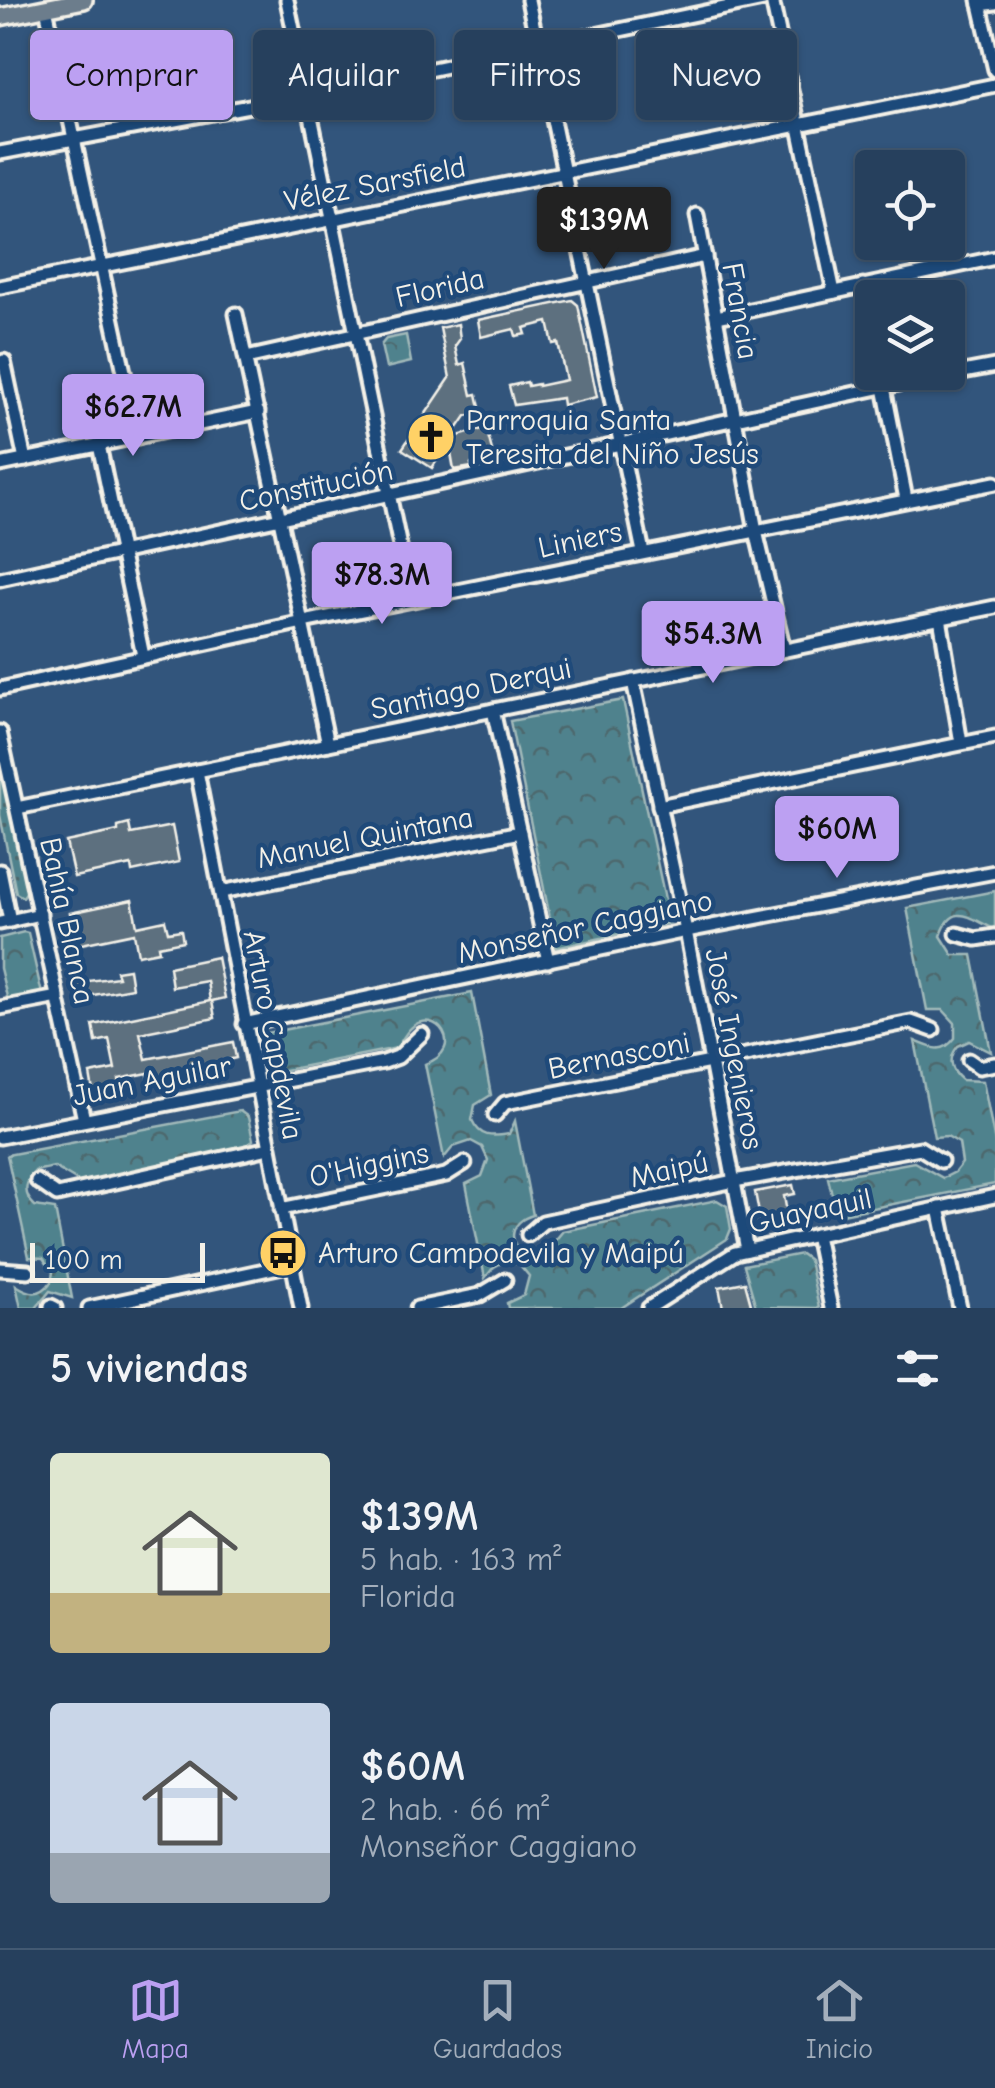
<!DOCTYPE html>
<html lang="es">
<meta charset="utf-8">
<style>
body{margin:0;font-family:"Comic Neue",sans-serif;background:#2e4763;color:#f1f3f6;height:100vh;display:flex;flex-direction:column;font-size:38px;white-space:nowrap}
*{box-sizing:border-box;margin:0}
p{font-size:32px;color:#a4afbc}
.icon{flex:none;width:55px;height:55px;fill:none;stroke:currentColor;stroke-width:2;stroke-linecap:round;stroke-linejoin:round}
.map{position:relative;height:1308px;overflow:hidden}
.details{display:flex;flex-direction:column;background:#26405d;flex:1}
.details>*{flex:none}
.top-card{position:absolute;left:30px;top:30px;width:935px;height:90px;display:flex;gap:20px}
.buttons{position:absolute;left:855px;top:150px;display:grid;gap:20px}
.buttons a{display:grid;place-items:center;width:110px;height:110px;border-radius:10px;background:#26405d;box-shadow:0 2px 8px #0004,0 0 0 2px #425972;font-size:50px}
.scale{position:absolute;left:30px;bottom:25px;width:175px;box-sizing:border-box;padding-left:10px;border:5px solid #f4f1e8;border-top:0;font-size:28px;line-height:35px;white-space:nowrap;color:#f4f1e8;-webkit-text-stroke:8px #1f4a7a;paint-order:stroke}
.price{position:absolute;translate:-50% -85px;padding:0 22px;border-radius:10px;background:#bca0f2;color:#111;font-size:32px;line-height:65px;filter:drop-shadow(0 2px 5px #0008)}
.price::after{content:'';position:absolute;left:50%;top:60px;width:30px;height:22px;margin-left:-15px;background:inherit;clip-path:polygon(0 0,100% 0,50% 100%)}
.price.active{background:#222;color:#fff}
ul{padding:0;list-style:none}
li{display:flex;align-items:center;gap:30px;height:250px;padding:0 50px}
li span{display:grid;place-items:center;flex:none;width:280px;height:200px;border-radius:10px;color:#555}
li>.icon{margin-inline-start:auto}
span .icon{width:120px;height:120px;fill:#fffc;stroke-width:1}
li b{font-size:42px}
h2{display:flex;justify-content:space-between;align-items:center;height:120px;padding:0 50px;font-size:42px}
.chip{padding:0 35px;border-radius:10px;background:#26405d;box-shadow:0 2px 8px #0004,0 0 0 2px #425972;font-size:35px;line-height:90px}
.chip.active{background:#bca0f2;color:#111}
.tab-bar{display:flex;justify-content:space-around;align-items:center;height:140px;border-top:2px solid #425972;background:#26405d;font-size:28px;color:#a4afbc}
.tab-bar a{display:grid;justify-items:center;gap:5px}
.tab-bar .active{color:#bca0f2}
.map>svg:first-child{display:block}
.grass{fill:url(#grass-dots);stroke:#a2baba;stroke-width:2.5}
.forest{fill:url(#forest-crowns);stroke:#a2baba;stroke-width:2.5}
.building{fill:#5d707f;stroke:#f4f1e8;stroke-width:2.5}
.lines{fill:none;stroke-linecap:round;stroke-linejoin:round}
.minor-casing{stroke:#f4f1e8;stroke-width:19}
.major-casing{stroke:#f4f1e8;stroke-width:22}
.minor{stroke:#1f4a7a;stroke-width:11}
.major{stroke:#6c7d8c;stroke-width:15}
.labels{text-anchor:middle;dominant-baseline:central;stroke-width:9;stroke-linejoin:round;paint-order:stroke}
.street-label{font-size:30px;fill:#f4f1e8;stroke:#1f4a7a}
.poi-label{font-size:30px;fill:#f4f1e8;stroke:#1f4a7a;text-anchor:start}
</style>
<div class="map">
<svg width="995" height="1308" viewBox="0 0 995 1308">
<defs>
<pattern id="grass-dots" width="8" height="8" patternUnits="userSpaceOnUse" patternTransform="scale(2.5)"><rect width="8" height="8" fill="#50828d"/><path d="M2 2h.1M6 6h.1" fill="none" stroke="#4d686d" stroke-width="1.8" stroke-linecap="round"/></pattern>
<pattern id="forest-crowns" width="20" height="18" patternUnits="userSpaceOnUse" patternTransform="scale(2.5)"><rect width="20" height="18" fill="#50828d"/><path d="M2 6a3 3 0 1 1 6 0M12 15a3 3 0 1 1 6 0" fill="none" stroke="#4d686d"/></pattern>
</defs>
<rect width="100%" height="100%" fill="#32557c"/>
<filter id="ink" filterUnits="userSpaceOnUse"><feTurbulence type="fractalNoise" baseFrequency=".01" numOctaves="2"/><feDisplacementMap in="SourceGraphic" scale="20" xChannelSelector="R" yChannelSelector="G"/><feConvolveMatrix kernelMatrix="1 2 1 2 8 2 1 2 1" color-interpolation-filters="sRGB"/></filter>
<g filter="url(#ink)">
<polygon class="grass" points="0,753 27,891 23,897 16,893 0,815"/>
<g class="forest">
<polygon points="406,335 411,362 386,368 381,345 386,339"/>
<polygon points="623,700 670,923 556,948 510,721"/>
<path d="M995,891V929C972,920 953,899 941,936L953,955H972L991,1052L969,1041L958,1046C948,1058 950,1070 962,1080L983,1081L995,1143V1184L837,1215L828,1178L914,1162L943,1178L955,1172L962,1163L959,1143L947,1136L934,1137L915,1041C932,1048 942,1055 955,1038V1023L943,1010H927L907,908Z"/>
<polygon points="24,932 28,933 42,994 8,1001 0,968 0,938"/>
<path d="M472,993L491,1095L475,1105L472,1120C480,1138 492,1137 509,1134L515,1121L533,1215C509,1222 506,1244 528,1257L543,1255L563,1231L717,1200L727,1206L731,1229L727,1239L621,1308H508L507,1303L524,1295L529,1276L519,1264L505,1261L494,1267L485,1278L466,1184L482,1176L488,1160L482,1147L471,1141L453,1147L444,1158L425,1064C469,1049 434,1005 411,1028C405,1033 401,1042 397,1048L275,1072L266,1067L261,1041L267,1033Z"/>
<path d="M240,1111L248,1117L253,1140L245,1149L79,1182L54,1167L35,1171C24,1183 23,1195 35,1206L55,1209L72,1298L50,1291L36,1308H21L16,1285C30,1294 40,1297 51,1282L53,1272L43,1258L29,1257L7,1155Z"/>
<polygon points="801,1254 809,1260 819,1308 756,1307 744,1265"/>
</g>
<g class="building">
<polygon points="572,300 578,305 597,397 563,405 562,398 514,405 509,386 527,382 528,386 538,384 538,386 566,380 558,343 553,344 548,322 524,328 526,334 516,336 514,329 481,337 478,320"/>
<polygon points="458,324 460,339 455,346 459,365 465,363 472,395 477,394 481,412 466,416 451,438 486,428 493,454 480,457 481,461 471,464 472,467 454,470 449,442 432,468 402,449 450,378 440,328"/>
<polygon points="129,824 131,834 172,826 179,862 132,872 131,865 74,877 66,842 118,831 118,827"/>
<polygon points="132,900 137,926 165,920 168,932 181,930 183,941 158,946 159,951 138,955 134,933 67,947 65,937 75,935 70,913"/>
<polygon points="217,957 225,998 212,1001 215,1018 140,1033 146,1059 233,1042 236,1058 149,1078 148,1073 119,1079 121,1091 94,1097 90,1074 115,1069 109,1039 96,1042 93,1025 210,1001 207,981 172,987 169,967"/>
<polygon points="129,969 132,988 77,998 74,983 118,977 116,971"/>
<polygon points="793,1185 795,1194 784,1196 788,1218 761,1224 755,1192"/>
<polygon points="745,1282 752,1308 723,1308 719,1287"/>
</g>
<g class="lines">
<g class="minor-casing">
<g id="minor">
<polyline points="287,0 411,600"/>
<polyline points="528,0 643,552"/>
<polyline points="772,0 834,292"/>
<polyline points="979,0 995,70"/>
<polyline points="980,5 995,3"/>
<polyline points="46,8 138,437"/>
<polyline points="0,153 308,95 763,0"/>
<polyline points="920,166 920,168"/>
<polyline points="697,215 756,531 784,650"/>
<polyline points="937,242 943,269"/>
<polyline points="863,285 872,330"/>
<polyline points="0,287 995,85"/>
<polyline points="236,314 328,744"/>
<polyline points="717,317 995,258"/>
<polyline points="246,358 705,256"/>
<polyline points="4,361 25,460"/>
<polyline points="881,372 906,499"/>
<polyline points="99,445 143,656"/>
<polyline points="0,465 258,412"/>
<polyline points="0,579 883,387 995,366"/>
<polyline points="940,618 961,743"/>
<polyline points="633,681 686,931 747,1250"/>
<polyline points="0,689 303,622 995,483"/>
<polyline points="493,710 548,961"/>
<polyline points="0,732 84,1120"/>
<polyline points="197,771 301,1308"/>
<polyline points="659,806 995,737"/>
<polyline points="17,808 995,607"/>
<polyline points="0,871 10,921"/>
<polyline points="221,892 520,832"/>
<polyline points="0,923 40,914"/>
<polyline points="957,934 976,939 995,936"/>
<polyline points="0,1008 58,997"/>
<polyline points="244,1024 686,931 995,872"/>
<polyline points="969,1060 979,1067 995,1064"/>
<polyline points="495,1115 505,1103 911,1022 933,1030"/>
<polyline points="0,1137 384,1062 398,1057 422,1034"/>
<polyline points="37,1181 57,1195 269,1148"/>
<polyline points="939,1208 960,1308"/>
<polyline points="281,1209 446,1175 465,1163"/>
<polyline points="528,1235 543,1222 734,1181 920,1148 941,1161"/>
<polyline points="816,1235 831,1308"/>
<polyline points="0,1269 28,1271"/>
<polyline points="51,1306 55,1308"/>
<polyline points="89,1308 292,1264"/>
<polyline points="417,1308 480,1295 505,1280"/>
<polyline points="649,1308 735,1253 995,1196"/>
</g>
</g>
<g class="major-casing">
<polyline id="major" points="0,17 84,0"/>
</g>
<use href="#minor" class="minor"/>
<use href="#major" class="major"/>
</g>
</g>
<defs>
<g id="church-disc" transform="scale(2.5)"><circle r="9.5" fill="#ffd166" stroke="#1f4a7a"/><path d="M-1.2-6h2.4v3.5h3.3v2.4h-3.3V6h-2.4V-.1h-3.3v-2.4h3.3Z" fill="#111"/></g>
<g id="bus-disc" transform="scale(2.5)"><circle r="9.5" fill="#ffd166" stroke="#1f4a7a"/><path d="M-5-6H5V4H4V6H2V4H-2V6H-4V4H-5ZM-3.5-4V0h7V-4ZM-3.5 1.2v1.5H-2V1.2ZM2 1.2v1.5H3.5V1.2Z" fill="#111"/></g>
</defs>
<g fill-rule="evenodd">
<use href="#church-disc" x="431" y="437"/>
<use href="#bus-disc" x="283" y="1253"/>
</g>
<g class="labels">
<g class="street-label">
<text transform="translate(375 184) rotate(-11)">Vélez Sarsfield</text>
<text transform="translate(440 288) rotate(-13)">Florida</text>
<text transform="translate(740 311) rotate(80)">Francia</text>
<text transform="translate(316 486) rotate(-12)">Constitución</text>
<text transform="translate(580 540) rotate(-12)">Liniers</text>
<text transform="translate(471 689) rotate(-12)">Santiago Derqui</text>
<text transform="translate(365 838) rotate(-11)">Manuel Quintana</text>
<text transform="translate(67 921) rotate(78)">Bahía Blanca</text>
<text transform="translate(585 927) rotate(-12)">Monseñor Caggiano</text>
<text transform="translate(273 1035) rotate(79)">Arturo Capdevila</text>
<text transform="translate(734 1049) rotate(79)">José Ingenieros</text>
<text transform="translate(619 1056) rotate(-11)">Bernasconi</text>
<text transform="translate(152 1081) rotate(-11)">Juan Aguilar</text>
<text transform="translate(369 1165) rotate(-12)">O'Higgins</text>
<text transform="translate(669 1170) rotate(-12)">Maipú</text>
<text transform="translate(810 1211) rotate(-12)">Guayaquil</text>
</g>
<g class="poi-label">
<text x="466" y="420">Parroquia Santa<tspan x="466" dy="34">Teresita del Niño Jesús</tspan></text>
<text x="318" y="1253">Arturo Campodevila y Maipú</text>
</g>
</g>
</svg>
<div class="buttons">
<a><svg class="icon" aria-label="locate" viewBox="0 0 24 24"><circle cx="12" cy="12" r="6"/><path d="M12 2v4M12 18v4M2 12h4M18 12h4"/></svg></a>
<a><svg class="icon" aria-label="layers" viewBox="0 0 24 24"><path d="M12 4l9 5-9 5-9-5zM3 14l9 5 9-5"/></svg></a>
</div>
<div class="scale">100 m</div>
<b class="price active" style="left:604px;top:272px">$139M</b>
<b class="price" style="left:133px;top:459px">$62.7M</b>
<b class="price" style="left:382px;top:627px">$78.3M</b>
<b class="price" style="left:713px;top:686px">$54.3M</b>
<b class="price" style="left:837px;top:881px">$60M</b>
<div class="top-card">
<a class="chip active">Comprar</a>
<a class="chip">Alquilar</a>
<a class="chip">Filtros</a>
<a class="chip">Nuevo</a>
</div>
</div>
<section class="details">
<h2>5 viviendas<svg class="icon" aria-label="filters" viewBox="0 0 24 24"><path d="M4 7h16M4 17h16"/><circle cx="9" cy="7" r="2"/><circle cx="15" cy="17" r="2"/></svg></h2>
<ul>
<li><span style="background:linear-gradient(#dfe7d0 70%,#c2b280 0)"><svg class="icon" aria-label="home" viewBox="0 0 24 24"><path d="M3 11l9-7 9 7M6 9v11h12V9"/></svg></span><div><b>$139M</b><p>5 hab. · 163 m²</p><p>Florida</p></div></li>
<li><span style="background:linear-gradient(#c9d6e8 75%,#9aa5b1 0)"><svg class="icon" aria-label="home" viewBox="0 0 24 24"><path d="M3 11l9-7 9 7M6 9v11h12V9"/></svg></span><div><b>$60M</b><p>2 hab. · 66 m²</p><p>Monseñor Caggiano</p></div></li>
</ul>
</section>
<nav class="tab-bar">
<a class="active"><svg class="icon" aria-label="map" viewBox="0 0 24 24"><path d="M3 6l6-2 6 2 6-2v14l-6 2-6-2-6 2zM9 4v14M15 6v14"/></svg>Mapa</a>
<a><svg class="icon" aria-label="saved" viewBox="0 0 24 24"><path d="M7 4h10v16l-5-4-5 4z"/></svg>Guardados</a>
<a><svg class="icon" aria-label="home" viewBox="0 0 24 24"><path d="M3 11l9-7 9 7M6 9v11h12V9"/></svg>Inicio</a>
</nav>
